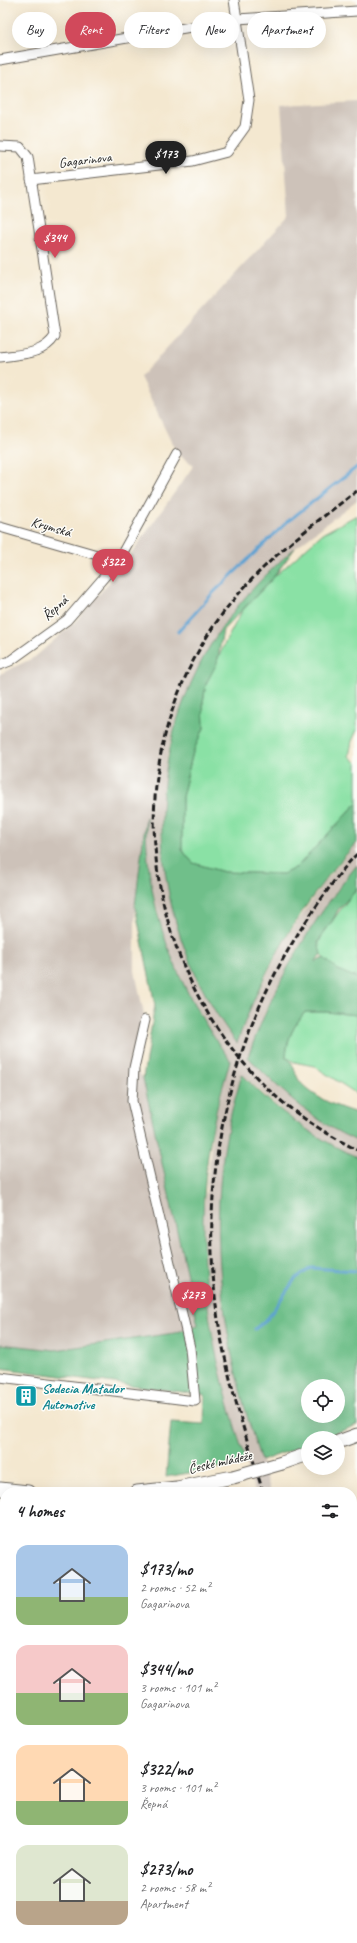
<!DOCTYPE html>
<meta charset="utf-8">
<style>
body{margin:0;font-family:Caveat,sans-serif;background:#f6f6f6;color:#202124;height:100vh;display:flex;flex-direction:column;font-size:15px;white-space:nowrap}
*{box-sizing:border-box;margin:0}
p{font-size:13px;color:#757577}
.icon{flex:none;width:22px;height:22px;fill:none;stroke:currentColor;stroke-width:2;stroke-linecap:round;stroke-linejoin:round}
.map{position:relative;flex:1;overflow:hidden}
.panel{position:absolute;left:0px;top:1487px;width:357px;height:456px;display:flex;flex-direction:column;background:#fff;border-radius:16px 16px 0 0;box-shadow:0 4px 16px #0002}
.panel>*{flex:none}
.hud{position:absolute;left:12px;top:12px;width:333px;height:36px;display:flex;gap:8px}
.tools{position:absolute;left:301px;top:1379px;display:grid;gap:8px}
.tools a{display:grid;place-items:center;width:44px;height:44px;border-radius:50%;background:#fff;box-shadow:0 4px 16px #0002;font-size:20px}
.price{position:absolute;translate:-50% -34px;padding:0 9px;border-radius:14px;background:#d1495b;color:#fff;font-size:13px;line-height:26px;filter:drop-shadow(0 1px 2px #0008)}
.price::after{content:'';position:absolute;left:50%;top:24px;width:12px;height:9px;margin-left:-6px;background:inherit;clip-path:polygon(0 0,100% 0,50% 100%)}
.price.selected{background:#222;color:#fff}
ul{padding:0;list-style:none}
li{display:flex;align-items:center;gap:12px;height:100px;padding:0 16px}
li span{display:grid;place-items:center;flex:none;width:112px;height:80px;border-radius:12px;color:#555}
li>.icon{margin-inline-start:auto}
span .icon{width:48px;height:48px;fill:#fffc;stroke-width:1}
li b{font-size:17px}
h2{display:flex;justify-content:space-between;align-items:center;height:48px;padding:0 16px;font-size:17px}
.tag{padding:0 14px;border-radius:18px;background:#fff;box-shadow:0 4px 16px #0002;font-size:14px;line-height:36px}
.tag.selected{background:#d1495b;color:#fff}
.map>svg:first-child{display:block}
.industrial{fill:#cdc2b9}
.green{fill:#8ae1a5;stroke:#537e60}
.forest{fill:#6fbf8a;stroke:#466e53;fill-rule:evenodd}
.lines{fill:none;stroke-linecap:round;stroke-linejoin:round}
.stream{stroke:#5da2d2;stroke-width:3}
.street-casing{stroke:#68635b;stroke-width:11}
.secondary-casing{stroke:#68635b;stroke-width:15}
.street{stroke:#fff;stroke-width:9}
.secondary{stroke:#fff;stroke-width:13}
.rail{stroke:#1c1c1c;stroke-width:3;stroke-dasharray:6 3;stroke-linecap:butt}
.secondary-bridge-casing{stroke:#68635b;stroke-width:15;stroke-linecap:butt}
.secondary-bridge{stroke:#fff;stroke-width:13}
.labels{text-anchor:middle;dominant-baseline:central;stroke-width:3;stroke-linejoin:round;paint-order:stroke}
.street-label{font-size:14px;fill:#1c1c1c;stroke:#fdfcf7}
.culture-label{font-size:14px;font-weight:bold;fill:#0d838f;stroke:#fdfcf7;text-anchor:start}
</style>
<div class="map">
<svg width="357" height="1943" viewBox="0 0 357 1943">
<rect width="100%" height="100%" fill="#fdfcf7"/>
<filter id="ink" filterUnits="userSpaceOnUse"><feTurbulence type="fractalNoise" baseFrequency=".025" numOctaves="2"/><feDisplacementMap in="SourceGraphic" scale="8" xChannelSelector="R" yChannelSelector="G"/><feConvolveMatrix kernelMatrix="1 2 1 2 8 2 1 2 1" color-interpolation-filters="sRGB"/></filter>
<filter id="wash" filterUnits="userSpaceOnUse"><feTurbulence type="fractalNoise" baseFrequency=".012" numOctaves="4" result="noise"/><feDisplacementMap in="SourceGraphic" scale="16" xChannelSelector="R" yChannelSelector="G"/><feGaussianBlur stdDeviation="0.9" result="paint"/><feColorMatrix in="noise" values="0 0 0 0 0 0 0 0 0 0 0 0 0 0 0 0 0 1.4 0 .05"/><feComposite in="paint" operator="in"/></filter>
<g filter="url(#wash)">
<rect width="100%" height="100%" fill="#f4e8d0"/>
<g class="industrial">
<polygon points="357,101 357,500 295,548 268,573 239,604 210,646 179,715 173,732 167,756 161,818 161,838 237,1043 249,1010 283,943 322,885 357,843 357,865 334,894 296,951 263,1016 297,1103 321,1121 357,1141 357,1157 313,1134 287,1115 242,1074 229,1124 221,1286 236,1376 271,1492 255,1492 230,1409 216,1353 206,1288 204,1248 204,1209 214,1122 230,1060 214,1039 192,1002 175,967 166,944 151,884 147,858 146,822 135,906 135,971 145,1020 135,1068 143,1078 198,1325 175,1333 55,1350 0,1344 0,674 35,657 75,622 119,571 194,465 177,454 140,377 289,216 281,105"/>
<rect x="262" y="1938" width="15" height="5"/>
</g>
<g class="green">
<polygon points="357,515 357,730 352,741 349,756 357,763 357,803 297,867 283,874 224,872 193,863 182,850 182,797 193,752 204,728 203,702 206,684 225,643 242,611 273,578 322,534"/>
<path d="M357,889V978C347,976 338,970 330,964C310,948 320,939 331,923C340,910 347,901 357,889Z"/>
<path d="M305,1012H326L357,1015V1094L314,1066L294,1062L286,1057C287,1038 293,1027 305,1012Z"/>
<polygon points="0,1749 5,1750 5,1937 0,1936"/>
<polygon points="23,1938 181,1938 177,1943 101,1943"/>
</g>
<g class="forest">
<path d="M295,548L273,578L223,630L217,663L206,684L203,702L204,728L193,752L182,797V850L193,863L224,872L283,874L297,867L357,803V843C304,898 262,971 237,1043C149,928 136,772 210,646C232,608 262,577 295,548Z"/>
<path d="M146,817C145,909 176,987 230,1060C225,1080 218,1101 214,1121C196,1205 201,1297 222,1379C229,1408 238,1436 246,1463L166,1477L171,1422L204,1424L205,1395L0,1368V1344L55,1350L175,1333L198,1325L143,1078L155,1005L135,906Z"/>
<path d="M357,865V889L338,910L331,923L323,933L318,943L321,954L315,962L324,958L338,970L357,978V1015L326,1012H305C293,1027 287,1038 286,1057C296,1064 294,1076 302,1084C316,1099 338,1107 357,1113V1141C314,1122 280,1090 248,1057C273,986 310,923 357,865Z"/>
<path d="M242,1074C274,1109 314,1138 357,1157V1425L323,1438H308V1444L261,1461C252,1433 243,1404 236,1374C218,1294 211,1204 229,1124C232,1107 238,1090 242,1074ZM308,1386H338V1416H308Z"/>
<rect x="197" y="1938" width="65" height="5"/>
</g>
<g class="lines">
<g class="stream">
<polyline points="178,632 213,593 287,522 357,467"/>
<polyline points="255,1329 268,1318 295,1279 311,1268 357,1271"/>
</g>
</g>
</g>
<g filter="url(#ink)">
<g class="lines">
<g class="street-casing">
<g id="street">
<polyline points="0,60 237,19 357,11"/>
<path d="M0,146L20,147L28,157L55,336C43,355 21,354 0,357"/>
<polyline points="31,180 193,161 227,152 245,127 249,100 234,0"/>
<polyline points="0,527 118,561"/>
<polyline points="0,665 10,661 67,620 118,561 177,454"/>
<polyline points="0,1377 195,1401 190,1348 132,1101 134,1068 145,1020"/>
<polyline points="0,1549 5,1550"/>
<polyline points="0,1690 5,1691"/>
</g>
</g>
<g class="secondary-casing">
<g id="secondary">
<polyline points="338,1442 357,1435"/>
<polyline points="282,1463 308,1454"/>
<polyline points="0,1489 28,1492"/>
<polyline points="137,1492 177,1488 233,1477"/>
</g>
</g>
<use href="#street" class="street"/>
<use href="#secondary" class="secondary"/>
<g class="rail">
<path d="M357,491C300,534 244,576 206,638C119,780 145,960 258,1079C286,1109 321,1131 357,1150"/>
<path d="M263,1492C242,1424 220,1357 214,1286C202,1154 237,1020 313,911C327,891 340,871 357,854"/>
<polyline points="269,1943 270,1938"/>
</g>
<g class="secondary-bridge-casing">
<polyline id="secondary-bridge" points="233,1477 282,1463"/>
</g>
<use href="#secondary-bridge" class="secondary-bridge"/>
</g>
</g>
<defs>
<g id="building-square" transform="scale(1.15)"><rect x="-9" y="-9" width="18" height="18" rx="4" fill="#0f9aa8" stroke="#fdfcf7"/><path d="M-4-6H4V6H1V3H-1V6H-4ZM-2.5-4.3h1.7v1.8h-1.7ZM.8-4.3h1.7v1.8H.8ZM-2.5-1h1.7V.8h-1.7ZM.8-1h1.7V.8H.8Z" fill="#fff"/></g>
</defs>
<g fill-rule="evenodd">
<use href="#building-square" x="26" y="1396"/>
</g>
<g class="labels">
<g class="street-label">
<text transform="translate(85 160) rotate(-7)">Gagarinova</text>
<text transform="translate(51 527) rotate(16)">Krymská</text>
<text transform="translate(55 608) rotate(-42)">Řepná</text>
<text transform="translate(220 1462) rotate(-13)">České mládeže</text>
</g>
<g class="culture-label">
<text x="42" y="1388">Sodecia Matador<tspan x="42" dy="16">Automotive</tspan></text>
</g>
</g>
</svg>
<div class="tools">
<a><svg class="icon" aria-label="locate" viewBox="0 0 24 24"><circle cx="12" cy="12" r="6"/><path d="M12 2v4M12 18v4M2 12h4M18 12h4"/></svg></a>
<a><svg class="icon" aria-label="layers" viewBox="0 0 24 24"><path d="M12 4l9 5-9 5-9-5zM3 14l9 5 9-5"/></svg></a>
</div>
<b class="price selected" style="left:166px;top:175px">$173</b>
<b class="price" style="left:55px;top:259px">$344</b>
<b class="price" style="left:113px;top:583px">$322</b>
<b class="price" style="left:193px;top:1316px">$273</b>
<div class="hud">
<a class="tag">Buy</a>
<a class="tag selected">Rent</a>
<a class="tag">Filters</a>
<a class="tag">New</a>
<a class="tag">Apartment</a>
</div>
<section class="panel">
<h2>4 homes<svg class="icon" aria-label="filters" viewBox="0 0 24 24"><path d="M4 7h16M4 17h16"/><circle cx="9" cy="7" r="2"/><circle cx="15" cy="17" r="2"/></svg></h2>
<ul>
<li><span style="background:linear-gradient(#a9c7e8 65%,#8fb573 0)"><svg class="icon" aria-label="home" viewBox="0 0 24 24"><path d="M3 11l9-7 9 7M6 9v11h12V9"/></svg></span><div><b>$173/mo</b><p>2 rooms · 52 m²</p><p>Gagarinova</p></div></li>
<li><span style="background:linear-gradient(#f6c9c9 60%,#8fb573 0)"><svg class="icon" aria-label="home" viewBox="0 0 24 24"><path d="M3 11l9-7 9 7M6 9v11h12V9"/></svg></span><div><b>$344/mo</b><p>3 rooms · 101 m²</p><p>Gagarinova</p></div></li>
<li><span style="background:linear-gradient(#ffd9b3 70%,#8fb573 0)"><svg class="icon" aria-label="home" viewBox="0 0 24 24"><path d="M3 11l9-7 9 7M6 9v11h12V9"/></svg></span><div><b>$322/mo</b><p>3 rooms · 101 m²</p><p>Řepná</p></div></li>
<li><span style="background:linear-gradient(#dfe7d0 70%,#b9a48a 0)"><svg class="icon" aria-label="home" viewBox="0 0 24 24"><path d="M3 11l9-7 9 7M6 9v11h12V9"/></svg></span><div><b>$273/mo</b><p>2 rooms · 58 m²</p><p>Apartment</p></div></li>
</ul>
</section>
</div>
